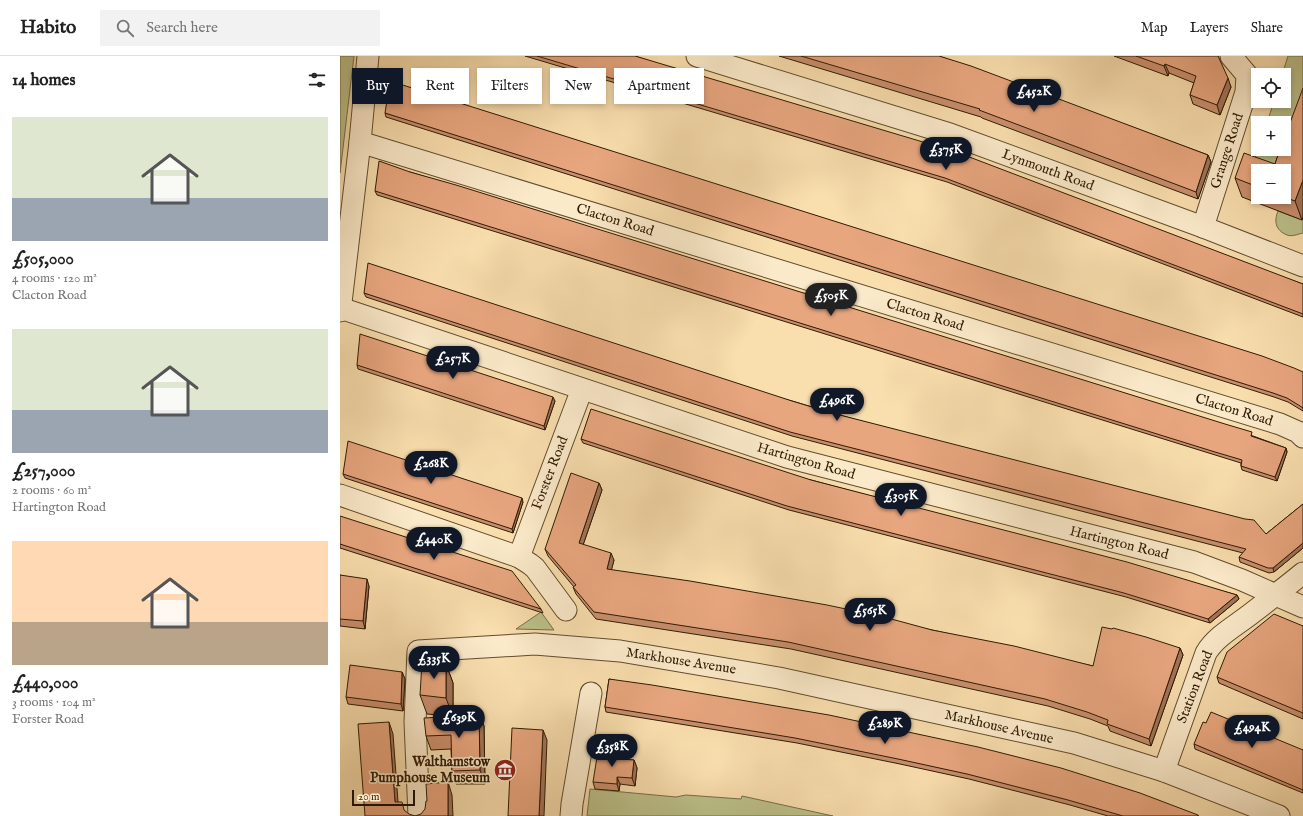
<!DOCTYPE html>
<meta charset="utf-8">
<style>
body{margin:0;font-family:"IM FELL English",serif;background:#f2f2f2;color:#222;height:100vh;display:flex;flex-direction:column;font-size:15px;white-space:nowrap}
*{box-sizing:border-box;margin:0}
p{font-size:13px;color:#767676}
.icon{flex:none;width:22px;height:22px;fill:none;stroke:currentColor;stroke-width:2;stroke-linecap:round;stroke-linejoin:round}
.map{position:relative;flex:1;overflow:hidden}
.details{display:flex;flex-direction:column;background:#fff;width:340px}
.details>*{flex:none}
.top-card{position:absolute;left:12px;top:12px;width:380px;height:36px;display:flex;gap:8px}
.buttons{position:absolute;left:911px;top:12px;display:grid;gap:8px}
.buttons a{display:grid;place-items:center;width:40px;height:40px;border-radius:0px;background:#fff;box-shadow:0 2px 6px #0003;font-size:20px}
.scale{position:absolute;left:12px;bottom:10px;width:63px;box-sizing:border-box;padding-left:4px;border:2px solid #2f1b04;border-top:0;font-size:11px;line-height:14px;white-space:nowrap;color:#2f1b04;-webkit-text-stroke:3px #fbeaca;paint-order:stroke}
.price{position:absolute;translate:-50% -34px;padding:0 9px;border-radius:14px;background:#111827;color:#fff;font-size:13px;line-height:26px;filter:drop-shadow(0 1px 2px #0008)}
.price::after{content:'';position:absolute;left:50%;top:24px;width:12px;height:9px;margin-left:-6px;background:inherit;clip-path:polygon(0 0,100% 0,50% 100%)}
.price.on{background:#222;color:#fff}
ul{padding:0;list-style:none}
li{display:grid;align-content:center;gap:8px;height:212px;padding:0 12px}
li span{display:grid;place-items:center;height:124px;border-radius:0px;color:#555}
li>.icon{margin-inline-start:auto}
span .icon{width:72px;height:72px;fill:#fffc;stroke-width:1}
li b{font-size:17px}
h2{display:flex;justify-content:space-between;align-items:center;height:48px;padding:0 12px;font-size:17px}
.pill{padding:0 14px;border-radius:0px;background:#fff;box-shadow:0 2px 6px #0003;font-size:14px;line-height:36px}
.pill.on{background:#111827;color:#fff}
header{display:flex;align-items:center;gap:24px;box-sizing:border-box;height:56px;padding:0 20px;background:#fff;border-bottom:1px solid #e0e0e0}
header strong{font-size:19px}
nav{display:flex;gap:22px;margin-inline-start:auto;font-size:14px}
.search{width:280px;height:36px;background:#f2f2f2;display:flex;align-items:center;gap:10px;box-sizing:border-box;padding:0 14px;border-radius:0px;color:#767676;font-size:15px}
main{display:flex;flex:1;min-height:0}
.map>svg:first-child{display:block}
.green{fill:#bcc18b;stroke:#766e48}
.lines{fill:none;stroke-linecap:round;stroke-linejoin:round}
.minor-casing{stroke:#624c2e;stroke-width:23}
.minor{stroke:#fbeaca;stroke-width:21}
.wall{fill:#c88f6d;stroke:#2f1b04;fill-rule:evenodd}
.shaded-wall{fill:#a27459;stroke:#2f1b04}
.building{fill:#e8a67f;stroke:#2f1b04}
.labels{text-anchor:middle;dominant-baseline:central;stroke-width:3;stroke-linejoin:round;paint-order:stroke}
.street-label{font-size:14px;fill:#2f1b04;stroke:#fbeaca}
.poi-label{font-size:14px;font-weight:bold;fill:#2f1b04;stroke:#fbeaca;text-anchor:end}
</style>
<header>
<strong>Habito</strong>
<div class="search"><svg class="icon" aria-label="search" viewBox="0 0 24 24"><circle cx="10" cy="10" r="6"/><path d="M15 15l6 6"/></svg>Search here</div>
<nav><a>Map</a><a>Layers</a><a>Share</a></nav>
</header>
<main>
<section class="details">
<h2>14 homes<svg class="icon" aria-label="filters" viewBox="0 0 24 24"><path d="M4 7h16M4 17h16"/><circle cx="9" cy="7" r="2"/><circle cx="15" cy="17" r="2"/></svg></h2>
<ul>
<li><span style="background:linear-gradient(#dfe7d0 65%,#9aa5b1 0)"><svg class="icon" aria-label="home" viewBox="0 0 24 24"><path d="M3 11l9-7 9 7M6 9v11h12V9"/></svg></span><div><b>£505,000</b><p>4 rooms · 120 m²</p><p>Clacton Road</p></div></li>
<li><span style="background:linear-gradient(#dfe7d0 65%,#9aa5b1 0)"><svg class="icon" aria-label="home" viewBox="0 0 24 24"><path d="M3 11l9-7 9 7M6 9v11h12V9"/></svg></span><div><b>£257,000</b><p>2 rooms · 60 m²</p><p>Hartington Road</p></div></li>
<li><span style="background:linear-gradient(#ffd9b3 65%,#b9a48a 0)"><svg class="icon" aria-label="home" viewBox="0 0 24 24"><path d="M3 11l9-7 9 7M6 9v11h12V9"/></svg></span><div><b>£440,000</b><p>3 rooms · 104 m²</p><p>Forster Road</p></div></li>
</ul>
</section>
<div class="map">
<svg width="963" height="760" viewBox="0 0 963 760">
<rect width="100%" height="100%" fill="#f9deae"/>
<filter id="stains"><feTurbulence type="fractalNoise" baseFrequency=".005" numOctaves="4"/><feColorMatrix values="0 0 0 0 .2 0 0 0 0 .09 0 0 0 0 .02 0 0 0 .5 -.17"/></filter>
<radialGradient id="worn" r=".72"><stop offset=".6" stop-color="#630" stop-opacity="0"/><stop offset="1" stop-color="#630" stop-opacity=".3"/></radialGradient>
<g class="green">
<polygon points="0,0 14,0 0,117"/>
<polygon points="948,0 963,0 963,70 944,115 911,116 918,93 944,93 944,67 927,67 934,45 944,45 944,19 942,19"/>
<path d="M938,155L962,164L963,161V177C958,178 952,181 947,179C935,174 934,165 938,155Z"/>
<polygon points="201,556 214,574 176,573"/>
<polygon points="250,733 336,741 346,739 401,743 402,740 493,760 247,760"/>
</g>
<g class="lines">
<g class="minor-casing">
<g id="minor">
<polyline points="357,0 610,78 863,171 963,210"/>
<polyline points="20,86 940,368 958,376 963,381"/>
<polyline points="863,171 906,36 907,19 891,0"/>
<polyline points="0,252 447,401 854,506 902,524 963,551"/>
<polyline points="0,255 20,86 28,0"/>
<polyline points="0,439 179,501 190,508 195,512 226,554"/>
<polyline points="179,501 242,333"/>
<path d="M824,715L866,597C876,580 897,569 912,557C929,544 946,531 963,517"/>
<polyline points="79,760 75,666 78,595 195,588 280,595 439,622 734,687 824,715 939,760"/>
<polyline points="231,760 232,748 251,637"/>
</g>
</g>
<use href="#minor" class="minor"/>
</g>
<g class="wall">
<polygon points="185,0 295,0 963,228 963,261 607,126"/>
<polygon points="439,0 599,0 868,99 871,106 858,143 642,62 641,61"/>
<polygon points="774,0 878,0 891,31 880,59 853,48 850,39 854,27 829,17 828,20"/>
<polygon points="45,57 963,316 963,355 948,346 934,341 46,61"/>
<path d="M940,93L962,164L902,141L895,122L935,108ZM918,115H944V141H918Z"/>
<polygon points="70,116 913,380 946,392 947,396 937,425 902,414 901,410 901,407 37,139 35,135"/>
<polygon points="24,237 452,345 492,357 926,478 963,448 963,492 934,516 929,517 900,506 899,501 903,497 452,380 26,241"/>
<polygon points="17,309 215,345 205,374 18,313"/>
<polygon points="241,383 471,424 897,539 899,543 870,567 786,541 449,454 243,387"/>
<polygon points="3,418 183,446 173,477 5,422"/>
<polygon points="259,427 262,434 243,489 274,504 271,514 592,574 753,610 840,592 843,599 811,690 770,675 768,670 750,663 708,650 451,593 256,563 236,538 233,531 234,531 208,500 205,493"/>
<polygon points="0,466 201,553 203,557 0,492"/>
<polygon points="0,519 29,530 25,573 0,570"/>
<polygon points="963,570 963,663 879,627 877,621"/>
<polygon points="106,608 113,627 113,660 139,657 144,670 145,728 116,728 112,715 111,693 91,694 86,680 109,660 87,658 80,639"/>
<polygon points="62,616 65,623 63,655 8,648 6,641"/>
<polygon points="269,623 859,760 768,760 730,749 629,723 560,708 457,687 266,656 265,651"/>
<polygon points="854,688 963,694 963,737 855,693"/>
<polygon points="280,699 282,703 294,704 297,712 295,730 280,728 279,735 255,733 253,726"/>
</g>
<g class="shaded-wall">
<polygon points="825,8 829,17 828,20 824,10"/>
<polygon points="888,22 891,31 880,59 877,49"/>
<polygon points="868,99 871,106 858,143 856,136"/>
<polygon points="963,124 963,161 962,164 955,145"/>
<polygon points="213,341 215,345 205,374 204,370"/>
<polygon points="946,392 947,396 937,425 935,421"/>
<polygon points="259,427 262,434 241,495 239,487"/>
<polygon points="182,442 183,446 173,477 172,473"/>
<polygon points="963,487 963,492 934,516 933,512"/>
<polygon points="271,497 274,504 270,520 267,513"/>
<polygon points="27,523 29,530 25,573 23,565"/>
<polygon points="897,539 899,543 870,567 868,563"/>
<polygon points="840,592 843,599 811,690 809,683"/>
<polygon points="106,608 113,627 113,661 106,642"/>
<polygon points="62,616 65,623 63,655 61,648"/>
<polygon points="139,657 144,670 145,728 140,714"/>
<polygon points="49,666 53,678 59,759 55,746"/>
<polygon points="203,674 207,684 204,760 199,760"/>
<polygon points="294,704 297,712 295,730 292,722"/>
<polygon points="277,721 280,728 279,735 277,728"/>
<polygon points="108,726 112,739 113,760 108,760"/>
</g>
<g class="building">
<polygon points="197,0 295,0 593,89 632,102 963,228 963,258 605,122"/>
<polygon points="461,0 599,0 631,10 868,99 856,136 639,54 640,53"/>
<polygon points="796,0 878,0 888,22 877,49 850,39 856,20 825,8 824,10"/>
<polygon points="50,25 922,300 954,312 963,316 963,352 960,350 947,342 933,337 45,57"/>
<polygon points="963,32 963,124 955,145 944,141 944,115 918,115 918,131 895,122 904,97 935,108 940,93 944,93 944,83"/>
<polygon points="39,105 70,116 116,129 885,368 912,376 911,380 946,392 935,421 901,410 902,404 875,396 35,135"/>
<polygon points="28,207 452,345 492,357 905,463 914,464 926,478 963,448 963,487 933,512 928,512 899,501 906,493 450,376 24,237"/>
<polygon points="20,278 213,341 204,370 17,309"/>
<polygon points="251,353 471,424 787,506 897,539 868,563 784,537 447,450 241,383"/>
<polygon points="8,385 182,442 172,473 3,418"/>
<polygon points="231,417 259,427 239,487 271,497 267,513 350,525 487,549 544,561 592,574 674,590 753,610 762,571 772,573 773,572 806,581 840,592 809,683 767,668 768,664 747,656 705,643 448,586 254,556 233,531 236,529 205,493"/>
<polygon points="0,460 172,515 201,553 0,488"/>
<polygon points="0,519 27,523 23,565 0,563"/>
<polygon points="934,558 963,570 963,657 877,621 887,596"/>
<polygon points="82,606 106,608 106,642 80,639"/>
<polygon points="10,609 62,616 61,648 6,641"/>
<polygon points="269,623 312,629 489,659 638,691 721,712 800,737 858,759 858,760 783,760 728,744 627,718 558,703 455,682 265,651"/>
<polygon points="871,656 963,694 963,734 854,688 863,666 866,667"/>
<polygon points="120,657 139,657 140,714 112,715 111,679 86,680 84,662 120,660"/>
<polygon points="49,666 55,746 62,746 64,754 69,758 75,760 81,758 85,753 86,745 87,745 86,728 108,726 108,760 25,760 18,668"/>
<polygon points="172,672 203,674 199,760 168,760"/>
<polygon points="258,695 280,699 280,703 294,704 292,722 277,721 277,728 253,726"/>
</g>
<defs>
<g id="museum-disc" transform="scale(1.15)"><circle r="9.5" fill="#8f2418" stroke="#fbeaca"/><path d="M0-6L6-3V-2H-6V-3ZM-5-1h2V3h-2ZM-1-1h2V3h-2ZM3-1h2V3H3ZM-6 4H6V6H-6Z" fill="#fff"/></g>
</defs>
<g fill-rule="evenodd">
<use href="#museum-disc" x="165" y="714"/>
</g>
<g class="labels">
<g class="street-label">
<text transform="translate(887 95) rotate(-72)">Grange Road</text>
<text transform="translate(708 114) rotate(20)">Lynmouth Road</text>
<text transform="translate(275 164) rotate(17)">Clacton Road</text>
<text transform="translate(585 259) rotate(17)">Clacton Road</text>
<text transform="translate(894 354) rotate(17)">Clacton Road</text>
<text transform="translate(466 405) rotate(16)">Hartington Road</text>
<text transform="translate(210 417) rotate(-69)">Forster Road</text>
<text transform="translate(779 487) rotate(14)">Hartington Road</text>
<text transform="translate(341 605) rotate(9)">Markhouse Avenue</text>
<text transform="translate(855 631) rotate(-69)">Station Road</text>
<text transform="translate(659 671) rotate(13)">Markhouse Avenue</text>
</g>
<g class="poi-label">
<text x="150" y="706">Walthamstow<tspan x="150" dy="16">Pumphouse Museum</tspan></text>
</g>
</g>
<rect width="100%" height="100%" filter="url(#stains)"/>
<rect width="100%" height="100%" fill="url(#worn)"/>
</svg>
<div class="buttons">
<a><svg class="icon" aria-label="locate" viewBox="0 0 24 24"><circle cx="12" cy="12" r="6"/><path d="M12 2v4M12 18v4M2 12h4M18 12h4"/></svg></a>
<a>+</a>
<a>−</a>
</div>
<div class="scale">20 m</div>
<b class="price" style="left:694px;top:57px">£452K</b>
<b class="price" style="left:606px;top:115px">£375K</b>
<b class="price on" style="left:491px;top:261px">£505K</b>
<b class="price" style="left:113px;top:324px">£257K</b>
<b class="price" style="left:497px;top:366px">£496K</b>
<b class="price" style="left:91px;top:429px">£268K</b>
<b class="price" style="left:561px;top:461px">£305K</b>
<b class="price" style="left:94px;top:505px">£440K</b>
<b class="price" style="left:530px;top:576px">£565K</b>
<b class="price" style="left:94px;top:624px">£335K</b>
<b class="price" style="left:119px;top:683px">£639K</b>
<b class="price" style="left:545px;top:689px">£289K</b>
<b class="price" style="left:912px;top:693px">£494K</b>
<b class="price" style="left:272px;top:712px">£358K</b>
<div class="top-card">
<a class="pill on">Buy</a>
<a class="pill">Rent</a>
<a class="pill">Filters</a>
<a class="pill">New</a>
<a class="pill">Apartment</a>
</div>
</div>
</main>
